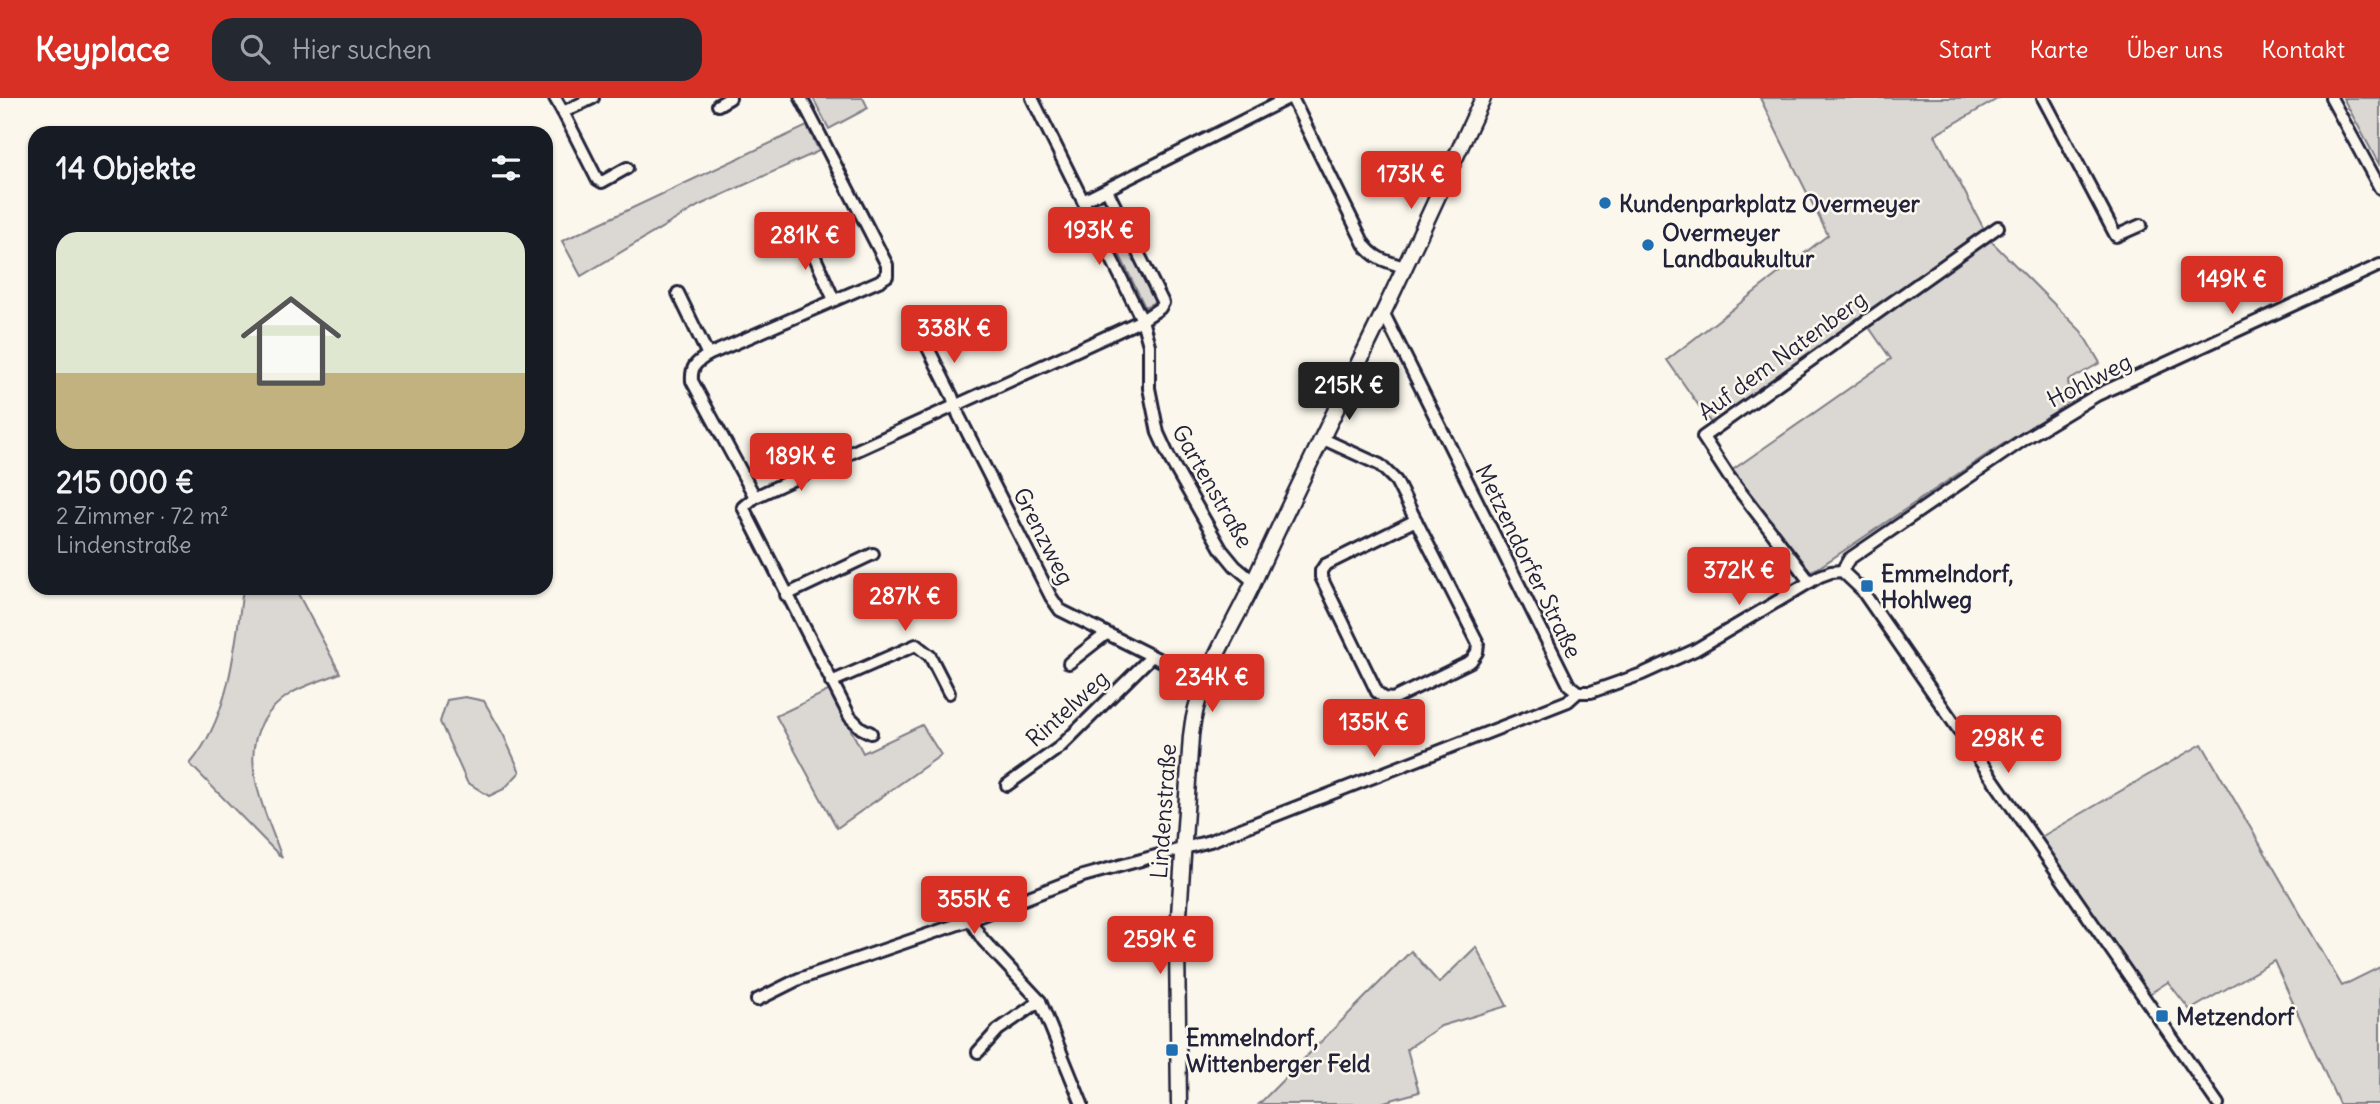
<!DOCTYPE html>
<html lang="de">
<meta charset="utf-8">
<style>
body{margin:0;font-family:Delius,sans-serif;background:#242831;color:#f1f3f6;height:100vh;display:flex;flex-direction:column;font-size:26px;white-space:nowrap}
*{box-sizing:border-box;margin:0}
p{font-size:23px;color:#9ea1a6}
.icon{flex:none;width:38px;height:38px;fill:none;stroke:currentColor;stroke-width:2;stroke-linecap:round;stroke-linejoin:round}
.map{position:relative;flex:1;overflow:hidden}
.drawer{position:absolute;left:28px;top:28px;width:525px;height:469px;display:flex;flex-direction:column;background:#171b24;border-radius:21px;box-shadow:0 2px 5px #0004}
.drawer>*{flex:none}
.price{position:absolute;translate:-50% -60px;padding:0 16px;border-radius:7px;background:#d93025;color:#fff;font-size:23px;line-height:46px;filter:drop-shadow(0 2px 4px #0008)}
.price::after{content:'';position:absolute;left:50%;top:42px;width:21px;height:16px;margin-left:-10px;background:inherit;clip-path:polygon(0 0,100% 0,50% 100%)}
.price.current{background:#222;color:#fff}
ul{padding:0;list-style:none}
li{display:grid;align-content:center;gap:14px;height:371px;padding:0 28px}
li+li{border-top:2px solid #363941}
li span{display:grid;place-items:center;height:217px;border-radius:21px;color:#555}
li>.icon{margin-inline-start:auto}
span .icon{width:126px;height:126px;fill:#fffc;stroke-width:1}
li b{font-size:30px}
h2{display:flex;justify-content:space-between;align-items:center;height:84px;padding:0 28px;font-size:30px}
header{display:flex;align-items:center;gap:42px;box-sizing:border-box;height:98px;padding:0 35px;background:#d93025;color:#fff}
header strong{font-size:33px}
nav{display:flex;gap:38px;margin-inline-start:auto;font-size:24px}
.search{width:490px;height:63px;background:#242831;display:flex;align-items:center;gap:18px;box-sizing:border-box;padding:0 24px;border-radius:21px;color:#9ea1a6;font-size:26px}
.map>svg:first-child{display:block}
.green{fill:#dbd8d3;stroke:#7e7d87;stroke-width:2}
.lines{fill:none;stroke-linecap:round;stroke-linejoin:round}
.minor-casing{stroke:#22223b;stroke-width:16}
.tertiary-casing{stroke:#22223b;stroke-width:19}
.minor{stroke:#fbf7ec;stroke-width:10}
.tertiary{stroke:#fbf7ec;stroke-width:14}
.poi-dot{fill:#1f6fb2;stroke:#fbf7ec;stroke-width:2.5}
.labels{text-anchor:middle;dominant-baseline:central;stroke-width:5;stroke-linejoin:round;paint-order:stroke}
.poi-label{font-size:23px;font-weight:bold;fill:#22223b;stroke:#fbf7ec;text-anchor:start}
.street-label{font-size:23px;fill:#22223b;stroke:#fbf7ec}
</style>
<header>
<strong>Keyplace</strong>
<div class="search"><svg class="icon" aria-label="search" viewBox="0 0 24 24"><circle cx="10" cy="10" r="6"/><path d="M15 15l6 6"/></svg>Hier suchen</div>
<nav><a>Start</a><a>Karte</a><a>Über uns</a><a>Kontakt</a></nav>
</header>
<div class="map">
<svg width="2380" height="1006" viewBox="0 0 2380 1006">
<rect width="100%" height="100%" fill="#fbf7ec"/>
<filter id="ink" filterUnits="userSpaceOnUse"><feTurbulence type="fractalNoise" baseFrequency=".0143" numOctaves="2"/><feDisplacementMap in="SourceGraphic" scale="14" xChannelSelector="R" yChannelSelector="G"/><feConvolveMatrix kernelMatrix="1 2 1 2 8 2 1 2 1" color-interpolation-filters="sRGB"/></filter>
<g filter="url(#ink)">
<g class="green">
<polygon points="813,0 863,0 868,10 829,31"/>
<polygon points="1760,0 1999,0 1935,37 1987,137 1867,213 1713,328 1667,262 1828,137"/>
<polygon points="2343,0 2380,0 2380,68"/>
<polygon points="807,28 819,53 700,107 581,178 562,143"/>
<polygon points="1105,99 1155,204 1145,209 1094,104"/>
<polygon points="1989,141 2081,233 2100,265 2068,283 2071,304 1992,353 1818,470 1811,473 1801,468 1731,373 1891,261 1866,225"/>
<path d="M243,490H295L340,575C324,582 304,587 290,596C225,639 262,703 282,760L190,666C230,619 235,549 243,490Z"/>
<polygon points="830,592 863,655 922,627 941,657 837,730 776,618"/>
<polygon points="465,599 484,603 504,638 520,674 504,691 489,698 467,684 440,624 447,602"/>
<polygon points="2202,646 2342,888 2380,869 2380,1006 2339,1006 2274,863 2190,912 2168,884 2146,898 2041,739"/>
<polygon points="1476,849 1507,908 1441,928 1407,951 1419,994 1377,1006 1259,1006 1411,853 1439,885"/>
</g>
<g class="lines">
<g class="minor-casing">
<g id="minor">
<polyline points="555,0 563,14 593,0"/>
<polyline points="1032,0 1142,222 1149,247 1149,290 1158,335 1170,361 1221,451 1235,468 1254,484"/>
<path d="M1292,0L1364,146C1374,161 1388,164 1404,169"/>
<polyline points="2043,0 2116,138 2141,127"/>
<polyline points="2331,0 2380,90"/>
<polyline points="718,7 730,0"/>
<polyline points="563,14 597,81 602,84 627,70"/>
<polyline points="1083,103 1288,0"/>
<polyline points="799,133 810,148 834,202"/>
<polyline points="678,195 708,257"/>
<polyline points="1383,214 1569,587 1578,594 1591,594 1642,576 1695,552 1820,478 1831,474 1842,473 1861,491 2218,1006"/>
<polyline points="921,236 952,298 959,318 1051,499 1060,512 1204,584"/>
<polyline points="1321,340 1380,367 1396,383 1478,545 1477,554 1471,563 1393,601 1384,600 1377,594 1321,479 1321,473 1325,467 1416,422"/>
<path d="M755,399L692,283C691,269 695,265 708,257L879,183L887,178V167L801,0"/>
<polyline points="1842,473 1849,461 2026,340 2097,297 2380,167"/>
<polyline points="1810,484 1729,379 1703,339 1998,129"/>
<polyline points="786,497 873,456"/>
<polyline points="1069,565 1106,536"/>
<polyline points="831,584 916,547 930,558 949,595"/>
<path d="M871,635L861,630L850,619L743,409L755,399C884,339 1014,282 1142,222L1160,210L1163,205L1107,92"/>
<polyline points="1007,687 1060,649 1151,559"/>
<polyline points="970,822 983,842 1040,903 1082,1006"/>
<polyline points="757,902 799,881 970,822 1083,778 1210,743 1568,603 1578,594"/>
<polyline points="978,954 998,932 1040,903"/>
</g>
</g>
<g class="tertiary-casing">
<path id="tertiary" d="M1179,1006L1177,847L1191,638C1196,582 1232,532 1255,481C1296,391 1341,302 1384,213C1418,142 1450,71 1483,0"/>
</g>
<use href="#minor" class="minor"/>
<use href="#tertiary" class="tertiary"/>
</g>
</g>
<g class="poi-dot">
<circle cx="1605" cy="105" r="7"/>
<circle cx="1648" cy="147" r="7"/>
<rect x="1860" y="481" width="14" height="14" rx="3.5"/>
<rect x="2155" y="911" width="14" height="14" rx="3.5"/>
<rect x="1165" y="945" width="14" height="14" rx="3.5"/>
</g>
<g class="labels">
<g class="poi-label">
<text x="1619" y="105">Kundenparkplatz Overmeyer</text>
<text x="1662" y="134">Overmeyer<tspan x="1662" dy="26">Landbaukultur</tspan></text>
<text x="1881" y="475">Emmelndorf,<tspan x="1881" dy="26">Hohlweg</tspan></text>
<text x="2176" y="918">Metzendorf</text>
<text x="1186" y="939">Emmelndorf,<tspan x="1186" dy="26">Wittenberger Feld</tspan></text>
</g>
<g class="street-label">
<text transform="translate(1782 257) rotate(-36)">Auf dem Natenberg</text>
<text transform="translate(2089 282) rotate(-27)">Hohlweg</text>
<text transform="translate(1213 388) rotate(60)">Gartenstraße</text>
<text transform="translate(1044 438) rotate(63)">Grenzweg</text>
<text transform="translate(1529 463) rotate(64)">Metzendorfer Straße</text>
<text transform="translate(1067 610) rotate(-42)">Rintelweg</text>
<text transform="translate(1163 713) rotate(-86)">Lindenstraße</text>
</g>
</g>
</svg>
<b class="price" style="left:1411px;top:113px">173K €</b>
<b class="price" style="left:1099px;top:169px">193K €</b>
<b class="price" style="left:805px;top:174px">281K €</b>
<b class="price" style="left:2232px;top:218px">149K €</b>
<b class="price" style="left:954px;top:267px">338K €</b>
<b class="price current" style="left:1349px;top:324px">215K €</b>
<b class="price" style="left:801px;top:395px">189K €</b>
<b class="price" style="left:1739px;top:509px">372K €</b>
<b class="price" style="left:905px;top:535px">287K €</b>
<b class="price" style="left:1212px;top:616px">234K €</b>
<b class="price" style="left:1374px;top:661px">135K €</b>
<b class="price" style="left:2008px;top:677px">298K €</b>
<b class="price" style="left:974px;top:838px">355K €</b>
<b class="price" style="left:1160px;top:878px">259K €</b>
<section class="drawer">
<h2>14 Objekte<svg class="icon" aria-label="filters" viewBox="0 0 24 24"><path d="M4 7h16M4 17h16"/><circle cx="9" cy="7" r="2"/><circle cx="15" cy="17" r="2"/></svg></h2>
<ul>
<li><span style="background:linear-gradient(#dfe7d0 65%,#c2b280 0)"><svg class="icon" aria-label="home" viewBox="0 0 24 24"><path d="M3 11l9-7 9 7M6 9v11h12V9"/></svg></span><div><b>215 000 €</b><p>2 Zimmer · 72 m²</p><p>Lindenstraße</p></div></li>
</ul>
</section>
</div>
